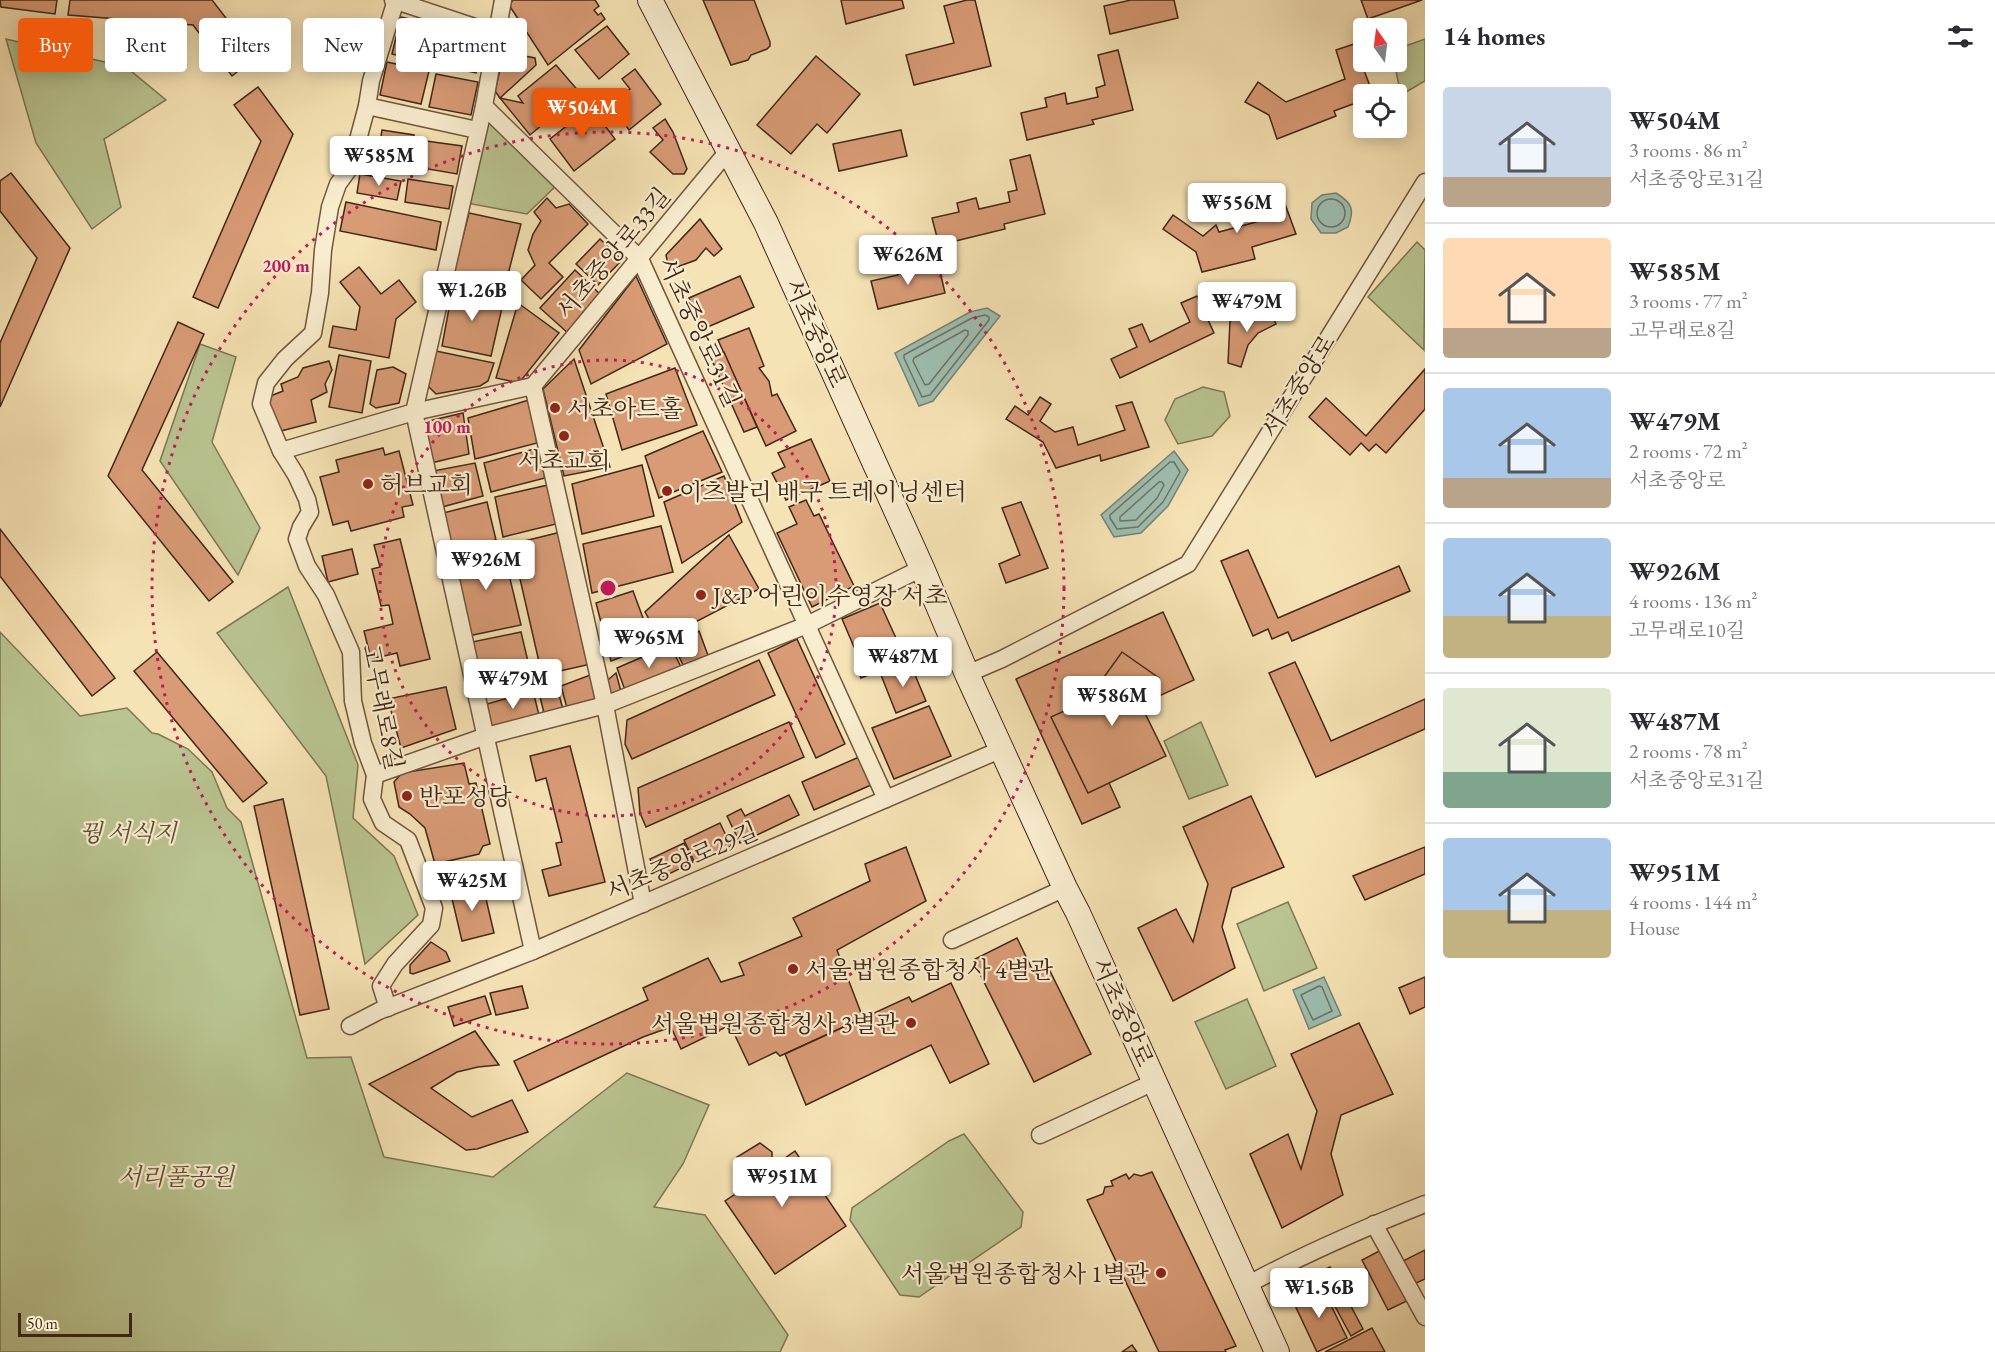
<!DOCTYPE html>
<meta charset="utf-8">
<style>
body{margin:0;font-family:"EB Garamond","Noto Serif KR",serif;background:#f2f2f3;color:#2b2b33;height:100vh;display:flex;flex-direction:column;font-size:22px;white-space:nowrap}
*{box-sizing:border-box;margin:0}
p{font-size:20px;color:#7c7c81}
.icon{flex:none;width:33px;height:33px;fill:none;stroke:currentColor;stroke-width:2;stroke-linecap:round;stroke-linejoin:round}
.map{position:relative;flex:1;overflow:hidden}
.panel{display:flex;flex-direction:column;background:#fff;width:570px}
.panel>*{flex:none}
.guide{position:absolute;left:18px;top:18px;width:570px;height:54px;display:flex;gap:12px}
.needle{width:39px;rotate:346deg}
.tools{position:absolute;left:1353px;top:18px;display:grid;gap:12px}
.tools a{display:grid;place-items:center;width:54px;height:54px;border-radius:6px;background:#fff;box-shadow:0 3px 15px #0003;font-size:30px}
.scale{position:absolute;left:18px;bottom:15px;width:114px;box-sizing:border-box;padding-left:6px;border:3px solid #422717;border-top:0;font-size:16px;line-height:21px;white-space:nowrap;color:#422717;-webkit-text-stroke:4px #f9edcf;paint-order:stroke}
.price{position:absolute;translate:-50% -51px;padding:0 14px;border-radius:6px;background:#fff;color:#222;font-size:20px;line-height:39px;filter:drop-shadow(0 2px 3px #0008)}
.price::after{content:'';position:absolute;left:50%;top:36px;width:18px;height:14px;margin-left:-9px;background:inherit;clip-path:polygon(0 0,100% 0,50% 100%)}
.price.on{background:#ea580c;color:#fff}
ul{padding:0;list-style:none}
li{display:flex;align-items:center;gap:18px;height:150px;padding:0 18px}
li+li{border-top:2px solid #e1e1e2}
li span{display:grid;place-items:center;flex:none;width:168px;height:120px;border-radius:6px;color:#555}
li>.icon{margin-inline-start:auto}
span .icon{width:72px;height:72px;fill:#fffc;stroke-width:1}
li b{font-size:26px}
h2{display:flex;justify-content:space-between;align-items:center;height:72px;padding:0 18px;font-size:26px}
.chip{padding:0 21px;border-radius:6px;background:#fff;box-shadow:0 3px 15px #0003;font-size:21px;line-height:54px}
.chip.on{background:#ea580c;color:#fff}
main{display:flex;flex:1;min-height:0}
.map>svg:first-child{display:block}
.green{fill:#b9c490;stroke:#7e7654;stroke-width:1.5}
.water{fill:#9dbeb1;stroke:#798273;stroke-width:1.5}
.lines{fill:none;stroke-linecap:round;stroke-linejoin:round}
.shore{stroke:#707264;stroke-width:1.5}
.building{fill:#d89b76;stroke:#422717;stroke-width:1.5}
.street-casing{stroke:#6f563e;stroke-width:19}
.secondary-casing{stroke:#422717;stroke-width:26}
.street{stroke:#f9edcf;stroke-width:16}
.secondary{stroke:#f9edcf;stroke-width:24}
.ring{fill:none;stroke:#c2185b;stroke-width:3;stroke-dasharray:3 6}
.poi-dot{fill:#8f2418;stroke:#f9edcf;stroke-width:2}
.labels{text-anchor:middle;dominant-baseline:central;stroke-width:4.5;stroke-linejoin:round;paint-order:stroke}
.street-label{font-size:24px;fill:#422717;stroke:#f9edcf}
.poi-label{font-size:24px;fill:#422717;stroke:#f9edcf;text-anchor:start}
.park-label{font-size:24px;font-style:italic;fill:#604e35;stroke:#f9edcf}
.centre{fill:#c2185b;stroke:#f9edcf;stroke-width:3}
.ring-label{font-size:18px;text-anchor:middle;font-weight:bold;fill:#c2185b;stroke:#f9edcf;stroke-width:4.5;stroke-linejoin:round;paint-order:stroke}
</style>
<main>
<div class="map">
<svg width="1425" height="1352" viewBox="0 0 1425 1352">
<rect width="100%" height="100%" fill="#f6e3b5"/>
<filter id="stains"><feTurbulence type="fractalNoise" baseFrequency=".00333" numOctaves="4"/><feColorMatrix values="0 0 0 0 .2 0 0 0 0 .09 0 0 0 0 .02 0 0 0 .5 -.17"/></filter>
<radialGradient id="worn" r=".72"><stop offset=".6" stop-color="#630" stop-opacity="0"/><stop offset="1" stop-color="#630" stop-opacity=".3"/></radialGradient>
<g class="green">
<polygon points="6,39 126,67 166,100 104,139 121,207 92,229 36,143"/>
<polygon points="1425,39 1425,81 1401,95 1394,62 1396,62 1397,49"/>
<polygon points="484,106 561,181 527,214 461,202"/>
<polygon points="1417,242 1425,250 1424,350 1368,297"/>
<polygon points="200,344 236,357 212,442 260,528 238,575 160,461"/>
<polygon points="1203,387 1224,392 1230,416 1212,436 1178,444 1165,420 1175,399"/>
<polygon points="288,587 358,765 353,818 394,856 418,915 365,964 326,776 217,633"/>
<polygon points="0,632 80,716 127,708 152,733 158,734 188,749 212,772 227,808 241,822 307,1058 351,1057 384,1157 493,1177 627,1073 709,1105 683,1164 654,1207 705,1215 788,1335 780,1352 0,1352"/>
<polygon points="1201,722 1228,785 1189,799 1164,741"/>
<polygon points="1288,902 1317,968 1264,991 1237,924"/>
<polygon points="1247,999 1276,1066 1226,1089 1195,1022"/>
<polygon points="964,1134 1023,1212 1021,1227 919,1297 900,1295 850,1220 852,1208 949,1141"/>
</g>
<g class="water">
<path d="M1336,193C1352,203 1355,209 1348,227L1336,233H1321L1311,219L1312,203L1322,195Z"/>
<polygon points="987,308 1000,316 933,401 919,406 895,353 970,312"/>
<polygon points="1174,451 1188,470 1168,506 1141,533 1114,537 1101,515"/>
<polygon points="1324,977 1341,1015 1309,1029 1293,990"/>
</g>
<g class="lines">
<g class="shore">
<circle cx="1331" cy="213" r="14"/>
<polygon points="985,315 989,317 989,320 930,395 922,397 904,358 904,355 972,318"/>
<polygon points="965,330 968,331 968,335 929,384 925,385 913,361 914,358"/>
<polygon points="1170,462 1174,462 1180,472 1163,502 1138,527 1117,529 1110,518 1110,515"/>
<polygon points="1159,482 1162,482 1164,485 1157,498 1136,520 1120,521 1120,517"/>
<polygon points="1319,986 1322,987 1332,1011 1313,1020 1301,995"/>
</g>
</g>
<g class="building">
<polygon points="0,0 57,0 55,14 1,7"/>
<polygon points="70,0 212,0 256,57 232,76 193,25 68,15"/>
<polygon points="513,0 595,0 599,6 594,10 598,15 601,13 605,19 548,65 509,5"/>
<polygon points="703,0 754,0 770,42 770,46 767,49 751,55 748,60 731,65"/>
<polygon points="841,0 902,0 904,8 846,24"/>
<polygon points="967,0 975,0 991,66 914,85 906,55 954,43 944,6"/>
<polygon points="1131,0 1174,0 1178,18 1110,34 1104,6"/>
<polygon points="1361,0 1422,0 1368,19"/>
<polygon points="401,17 436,25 428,63 392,54"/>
<polygon points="607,26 629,54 599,79 575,50"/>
<polygon points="442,27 486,42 476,73 438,65"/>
<polygon points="1354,44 1373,94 1364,94 1364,100 1334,111 1336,116 1277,139 1269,115 1245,102 1258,82 1286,102 1345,79 1336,50"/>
<polygon points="1118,50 1133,110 1092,120 1094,124 1027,140 1021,113 1047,107 1045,98 1065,93 1067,104 1098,97 1096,88 1105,85 1098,55"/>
<polygon points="504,52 535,58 536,65 500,98 495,91"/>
<polygon points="816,56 860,94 827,133 817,124 791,154 757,125"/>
<polygon points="387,62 429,71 421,104 380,95"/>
<polygon points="556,65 580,93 530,135 500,98 523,103 518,96"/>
<polygon points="635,69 661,104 629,130 610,104 630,89 622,79"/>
<polygon points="436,74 478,82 471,115 429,107"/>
<polygon points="258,87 293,134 218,308 193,297 261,141 234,105"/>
<polygon points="591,107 615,139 574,171 550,139"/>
<polygon points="665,119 673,132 687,169 684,174 673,174 650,152 663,140 653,128"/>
<polygon points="382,130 414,135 410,162 378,156"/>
<polygon points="901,130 907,156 839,171 833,144"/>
<polygon points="426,141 462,146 457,174 422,168"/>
<polygon points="1030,155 1045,214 1004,224 1005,229 939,245 932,218 959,212 957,203 976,198 979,209 1010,202 1008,192 1017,190 1010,160"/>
<polygon points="11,173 70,248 0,407 0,343 37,258 0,211 0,181"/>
<polygon points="360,174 401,181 397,200 357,193"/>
<polygon points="408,179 453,186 449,209 405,202"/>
<polygon points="1278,185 1296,234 1252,247 1255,259 1202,272 1196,252 1163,229 1173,215 1203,236 1216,225 1219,232 1267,219 1257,191"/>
<polygon points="547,198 556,208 569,204 588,224 549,263 563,277 541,299 521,280 535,265 528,250 533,234 541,221 534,212"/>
<polygon points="346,202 441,222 436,250 340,231"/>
<polygon points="469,213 521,224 505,286 453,275"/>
<polygon points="700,219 722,249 714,256 706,248 696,260 677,267 669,265 667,260 666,255"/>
<polygon points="600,239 622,260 598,285 576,264"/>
<polygon points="915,262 918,273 939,267 945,293 878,309 871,281 898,275 896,266"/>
<polygon points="359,267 381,294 399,280 416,302 396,319 389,358 329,347 333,326 356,330 360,307 340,282"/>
<polygon points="575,270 601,295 569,334 540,308"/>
<polygon points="636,276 667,344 591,384 579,350"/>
<polygon points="740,276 754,307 703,329 689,298"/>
<polygon points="453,287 504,299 491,356 442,346"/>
<polygon points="1197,296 1214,333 1120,378 1111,359 1137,347 1129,329 1142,324 1150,342 1190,322 1181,303"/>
<polygon points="518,303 559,333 519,383 496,378"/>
<polygon points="1268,306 1276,324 1258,333 1248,345 1241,367 1228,363 1230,321"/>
<polygon points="178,322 204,334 142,470 233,582 209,601 108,476"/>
<polygon points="749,328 764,366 759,368 769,381 772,396 777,394 796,431 766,446 718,340"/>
<polygon points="436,351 494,363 488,381 480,386 436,394 426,384"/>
<polygon points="724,352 757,427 744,432 711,358"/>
<polygon points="339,355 371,361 362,413 329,407"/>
<polygon points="574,359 610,467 564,476 543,389"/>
<polygon points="329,361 332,370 325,384 327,392 311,400 316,422 277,432 268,397 283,391 281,384 298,377 303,368"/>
<polygon points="393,367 406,374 399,403 376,408 370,404 377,370"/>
<polygon points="675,368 697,425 622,450 606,394"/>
<polygon points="1425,369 1425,409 1386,453 1376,444 1369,451 1361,443 1350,455 1309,417 1326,398 1366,436"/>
<polygon points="1040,397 1051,404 1040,421 1055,432 1073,427 1078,445 1125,430 1116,406 1132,402 1149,447 1101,461 1100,455 1056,468 1043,442 1006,419 1015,406 1028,415"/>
<polygon points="529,400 537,443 475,459 468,418"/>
<polygon points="463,413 469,454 431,463 424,422"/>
<polygon points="703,431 722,472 659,498 645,456"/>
<polygon points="811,439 830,481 786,500 772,473 785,467 778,453"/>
<polygon points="383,448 385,455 399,451 413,505 402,507 404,517 351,531 348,521 333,525 320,477 339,472 336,460"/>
<polygon points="538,448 545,478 491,492 484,463"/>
<polygon points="475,463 483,496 442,507 433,471"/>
<polygon points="642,465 654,516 582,534 572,484"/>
<polygon points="724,476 742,522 682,563 664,502"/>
<polygon points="548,485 556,524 503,537 495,497"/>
<polygon points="806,500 814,516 819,514 854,586 812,607 777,533 797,524 789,507"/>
<polygon points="487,502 496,540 452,551 443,513"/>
<polygon points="1021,502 1048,568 1006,583 999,564 1020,555 1002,508"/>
<polygon points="661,526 673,572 592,593 583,544"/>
<polygon points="0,529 115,678 92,696 0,576"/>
<polygon points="561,532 591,664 542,675 512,544"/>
<polygon points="729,535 759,589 661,640 645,612"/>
<polygon points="400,539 430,659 400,666 397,653 371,659 364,631 393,624 389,605 381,606 372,569 380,567 374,545"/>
<polygon points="502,545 521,625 468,636 451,557"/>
<polygon points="352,549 358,574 328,582 322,556"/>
<polygon points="1248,550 1278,618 1399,566 1410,591 1292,641 1288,632 1272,639 1268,629 1253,636 1221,561"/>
<polygon points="633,591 653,645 611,661 596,603"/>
<polygon points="880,603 906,660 861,678 855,664 860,661 842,619"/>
<polygon points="1163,612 1194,680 1085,730 1120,807 1082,824 1016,679"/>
<polygon points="699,631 709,658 684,667 674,646"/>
<polygon points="521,632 534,687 483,698 472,642"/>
<polygon points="797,639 845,744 816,758 768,653"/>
<polygon points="670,645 682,669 626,693 617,668"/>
<polygon points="157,652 267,783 243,802 134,671"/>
<polygon points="1122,652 1159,678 1142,707 1166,756 1088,793 1051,717 1109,690 1099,684"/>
<polygon points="759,660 775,695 632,759 625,744 627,720"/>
<polygon points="1295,662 1331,741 1425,699 1425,729 1316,777 1269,673"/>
<polygon points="910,663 926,701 896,713 881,675"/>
<polygon points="616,673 622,695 607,700 603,684"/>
<polygon points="593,674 599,701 567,708 561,686"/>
<polygon points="446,687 456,729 401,748 388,699"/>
<polygon points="557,688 563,709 544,713 539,693"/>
<polygon points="533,691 539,715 491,728 487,704"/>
<polygon points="929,706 951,756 894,779 872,728"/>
<polygon points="789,722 804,757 646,827 640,813 638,788"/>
<polygon points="570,746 605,882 549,896 542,870 561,865 556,843 562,842 546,778 536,781 530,756"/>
<polygon points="859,757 871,785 814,810 802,782"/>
<polygon points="464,763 469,784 476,783 490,844 483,846 479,854 435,864 425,828 410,814 399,807 394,782 402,773"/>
<polygon points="789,795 799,815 740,843 727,816 741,809 745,816"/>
<polygon points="1251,796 1284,867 1232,888 1222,927 1235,968 1173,1001 1138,928 1176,909 1193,942 1208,884 1183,827"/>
<polygon points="283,799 329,1009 300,1015 254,806"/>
<polygon points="720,823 731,846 695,863 684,840"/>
<polygon points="684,843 693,862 659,879 650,859"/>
<polygon points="906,847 926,901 837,950 863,1018 780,1056 776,1052 749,1065 730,1025 681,1049 671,1027 643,1037 528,1091 514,1061 648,1000 643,988 708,958 721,982 744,975 739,963 802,936 793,918 870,881 865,864"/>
<polygon points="1425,847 1425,874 1365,900 1353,876"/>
<polygon points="482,882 494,933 462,941 450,890"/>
<polygon points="1017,938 1034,973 1048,967 1091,1054 1034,1082 973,960"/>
<polygon points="431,942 446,952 450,961 413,974 410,973 410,965"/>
<polygon points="1425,977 1425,1007 1410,1014 1399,988"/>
<polygon points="951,983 989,1064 950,1083 931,1045 806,1105 785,1054 909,997 912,1002"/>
<polygon points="522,986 528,1008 496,1015 490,993"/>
<polygon points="485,996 491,1014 454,1026 448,1007"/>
<polygon points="1359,1023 1393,1094 1341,1115 1331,1154 1343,1195 1282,1228 1250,1154 1288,1134 1301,1169 1317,1111 1291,1054"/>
<polygon points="475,1031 499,1065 478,1067 457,1072 431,1088 472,1117 512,1100 528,1132 477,1149 466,1150 369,1084"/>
<polygon points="760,1143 772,1152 772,1167 795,1151 846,1226 775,1274 725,1201 753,1182 741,1174 737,1157"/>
<polygon points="1152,1172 1236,1346 1225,1350 1226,1352 1159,1352 1087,1200 1103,1194 1105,1187 1113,1186 1111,1181 1126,1174 1129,1179 1134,1174 1141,1176"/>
<polygon points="1385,1248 1411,1299 1388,1310 1362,1260"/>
<polygon points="1425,1250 1425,1279 1412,1285 1401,1262"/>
<polygon points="1330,1267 1363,1329 1351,1336 1317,1273"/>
<polygon points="1321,1285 1347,1338 1317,1352 1292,1299"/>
<polygon points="1372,1328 1385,1352 1325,1352"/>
<polygon points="1132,1345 1137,1352 1122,1352"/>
</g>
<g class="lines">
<g class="street-casing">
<g id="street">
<polyline points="393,0 496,34"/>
<polyline points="503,0 484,106 414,412 533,951"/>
<polyline points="367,106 477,130"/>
<polyline points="484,106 640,259 886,799"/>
<polyline points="533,386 605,705 643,904"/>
<polyline points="533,386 728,151"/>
<polyline points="281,451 414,412 533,386"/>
<polyline points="967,674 1002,659 1188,564 1425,182"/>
<polyline points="375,775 486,736 605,705 807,625 922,568"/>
<polyline points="952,940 1065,888"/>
<polyline points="388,1008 381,986 395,964 431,925 434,908 408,840 383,823 372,799 375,775 363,743 353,701 351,652 326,595 307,566 297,539 301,527 310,512 307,499 296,475 281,451 261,404 266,383 285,359 313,333 320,293 323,250 330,207 338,184 351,166 367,106 371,81 396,0"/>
<polyline points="350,1026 379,1011 533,951 1002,749"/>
<polyline points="1040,1135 1154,1082"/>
<polyline points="1374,1224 1425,1317"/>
<path d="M1247,1285C1304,1254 1364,1228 1425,1204"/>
</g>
</g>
<g class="secondary-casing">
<polyline id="secondary" points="650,0 766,223 922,568 967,674 1065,888 1078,913 1277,1352"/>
</g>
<use href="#street" class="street"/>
<use href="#secondary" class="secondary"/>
</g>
<g class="ring">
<circle cx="608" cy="588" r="228"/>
<circle cx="608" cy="588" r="456"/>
</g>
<g class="poi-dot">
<circle cx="555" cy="408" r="6"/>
<circle cx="564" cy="436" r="6"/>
<circle cx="368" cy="484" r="6"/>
<circle cx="667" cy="491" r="6"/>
<circle cx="701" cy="595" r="6"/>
<circle cx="407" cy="796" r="6"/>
<circle cx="793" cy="969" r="6"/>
<circle cx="911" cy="1023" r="6"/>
<circle cx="1161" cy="1273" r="6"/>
</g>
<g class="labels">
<g class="street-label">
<text transform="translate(613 253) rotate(-50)">서초중앙로33길</text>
<text transform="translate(700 332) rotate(65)">서초중앙로31길</text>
<text transform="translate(816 333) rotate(66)">서초중앙로</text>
<text transform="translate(1298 386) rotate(-58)">서초중앙로</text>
<text transform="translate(383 707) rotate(79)">고무래로8길</text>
<text transform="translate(682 861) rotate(-23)">서초중앙로29길</text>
<text transform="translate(1123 1012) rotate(66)">서초중앙로</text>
</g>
<g class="poi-label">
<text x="567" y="408">서초아트홀</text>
<text x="564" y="460" text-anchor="middle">서초교회</text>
<text x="380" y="484">허브교회</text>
<text x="679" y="491">이츠발리 배구 트레이닝센터</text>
<text x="713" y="595">J&amp;P 어린이수영장 서초</text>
<text x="419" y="796">반포성당</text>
<text x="805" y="969">서울법원종합청사 4별관</text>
<text x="899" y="1023" text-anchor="end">서울법원종합청사 3별관</text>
<text x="1149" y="1273" text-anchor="end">서울법원종합청사 1별관</text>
</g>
<g class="park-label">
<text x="128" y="832">꿩 서식지</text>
<text x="176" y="1176">서리풀공원</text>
</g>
</g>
<circle cx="608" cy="588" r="9" class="centre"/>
<g class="ring-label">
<text x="286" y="272">200 m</text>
<text x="447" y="433">100 m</text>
</g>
<rect width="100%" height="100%" filter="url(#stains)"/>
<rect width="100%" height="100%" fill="url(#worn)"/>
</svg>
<div class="tools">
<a><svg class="needle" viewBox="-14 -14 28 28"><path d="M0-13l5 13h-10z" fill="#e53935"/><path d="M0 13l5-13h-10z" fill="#7c7c81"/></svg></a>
<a><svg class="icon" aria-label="locate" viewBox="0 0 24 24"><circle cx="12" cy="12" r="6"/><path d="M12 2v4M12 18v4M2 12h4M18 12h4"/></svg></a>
</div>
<div class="scale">50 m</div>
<b class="price on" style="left:582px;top:139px">₩504M</b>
<b class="price" style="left:379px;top:187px">₩585M</b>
<b class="price" style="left:1237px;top:234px">₩556M</b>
<b class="price" style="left:908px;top:286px">₩626M</b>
<b class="price" style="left:472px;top:322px">₩1.26B</b>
<b class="price" style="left:1247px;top:333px">₩479M</b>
<b class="price" style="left:486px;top:591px">₩926M</b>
<b class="price" style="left:649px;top:669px">₩965M</b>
<b class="price" style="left:903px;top:688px">₩487M</b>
<b class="price" style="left:513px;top:710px">₩479M</b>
<b class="price" style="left:1112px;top:727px">₩586M</b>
<b class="price" style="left:472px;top:912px">₩425M</b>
<b class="price" style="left:782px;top:1208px">₩951M</b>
<b class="price" style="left:1319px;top:1319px">₩1.56B</b>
<div class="guide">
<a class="chip on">Buy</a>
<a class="chip">Rent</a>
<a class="chip">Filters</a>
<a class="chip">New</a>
<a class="chip">Apartment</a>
</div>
</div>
<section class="panel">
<h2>14 homes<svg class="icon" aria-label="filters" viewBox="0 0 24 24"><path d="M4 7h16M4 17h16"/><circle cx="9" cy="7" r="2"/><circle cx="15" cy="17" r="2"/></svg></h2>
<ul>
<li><span style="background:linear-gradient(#c9d6e8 75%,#b9a48a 0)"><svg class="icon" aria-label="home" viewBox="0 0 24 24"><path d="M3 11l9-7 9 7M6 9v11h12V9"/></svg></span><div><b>₩504M</b><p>3 rooms · 86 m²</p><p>서초중앙로31길</p></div></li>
<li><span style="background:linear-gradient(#ffd9b3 75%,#b9a48a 0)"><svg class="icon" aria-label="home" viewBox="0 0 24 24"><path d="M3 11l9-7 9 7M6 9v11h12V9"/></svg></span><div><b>₩585M</b><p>3 rooms · 77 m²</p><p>고무래로8길</p></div></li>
<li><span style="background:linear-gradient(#a9c7e8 75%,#b9a48a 0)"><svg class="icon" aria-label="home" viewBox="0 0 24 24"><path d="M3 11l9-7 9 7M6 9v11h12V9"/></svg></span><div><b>₩479M</b><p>2 rooms · 72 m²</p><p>서초중앙로</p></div></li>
<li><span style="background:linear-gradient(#a9c7e8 65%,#c2b280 0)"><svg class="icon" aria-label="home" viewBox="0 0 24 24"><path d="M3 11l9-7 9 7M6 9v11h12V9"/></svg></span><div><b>₩926M</b><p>4 rooms · 136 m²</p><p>고무래로10길</p></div></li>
<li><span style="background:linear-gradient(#dfe7d0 70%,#7fa58c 0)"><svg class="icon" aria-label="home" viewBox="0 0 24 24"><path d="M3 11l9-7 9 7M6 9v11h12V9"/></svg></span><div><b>₩487M</b><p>2 rooms · 78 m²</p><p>서초중앙로31길</p></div></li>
<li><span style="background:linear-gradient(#a9c7e8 60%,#c2b280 0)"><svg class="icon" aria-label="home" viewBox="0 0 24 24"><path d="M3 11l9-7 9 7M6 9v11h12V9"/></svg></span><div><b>₩951M</b><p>4 rooms · 144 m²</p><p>House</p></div></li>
</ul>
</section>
</main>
